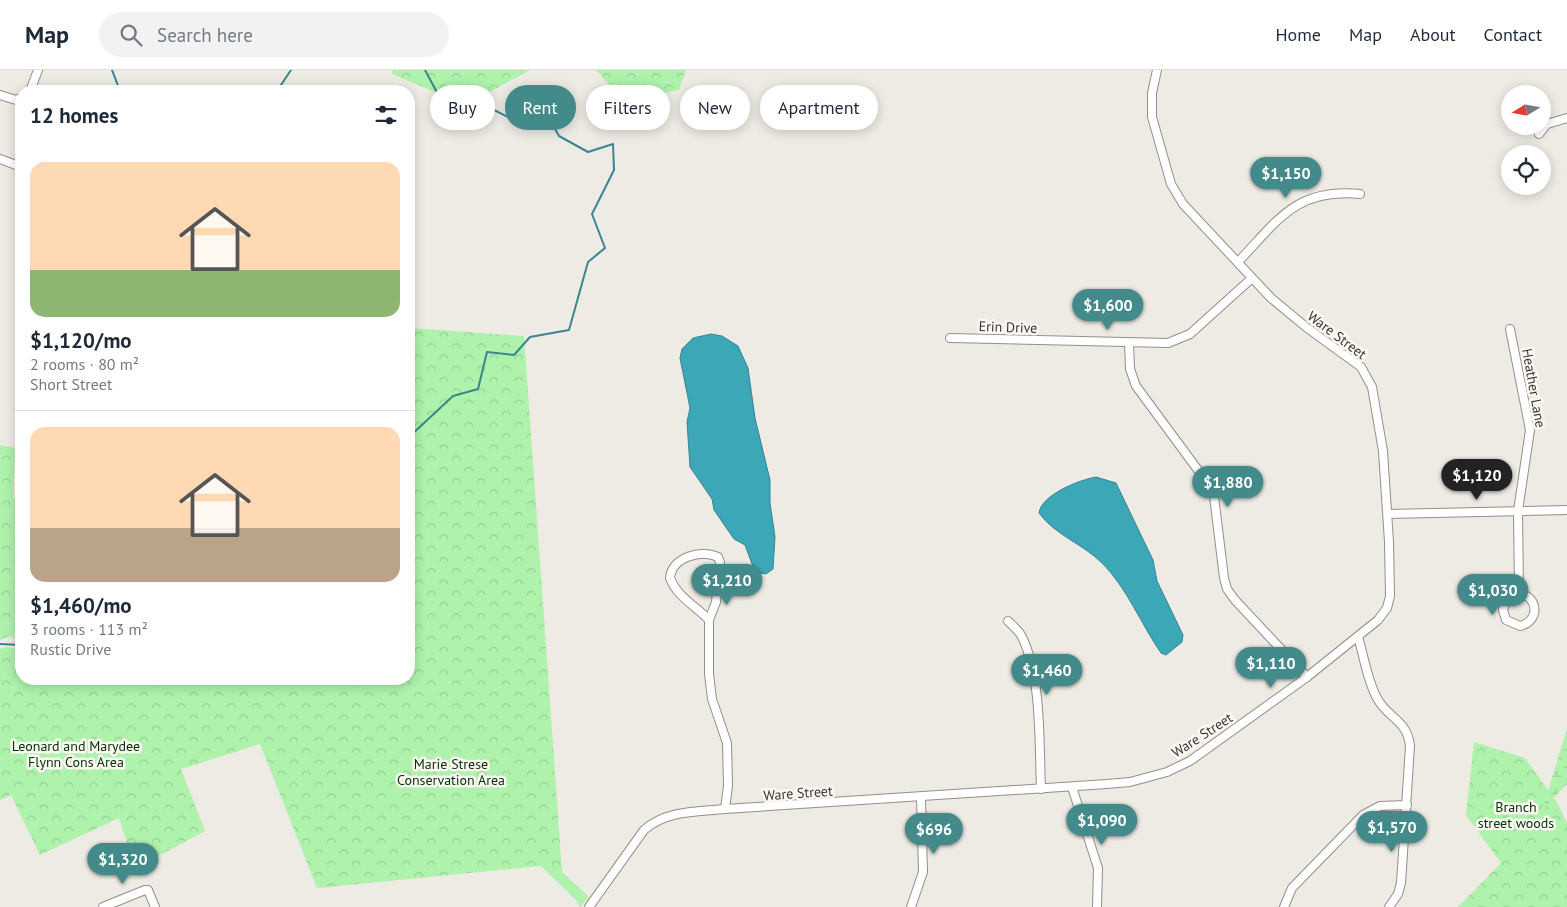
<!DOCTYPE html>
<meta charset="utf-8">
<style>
body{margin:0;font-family:"PT Sans",sans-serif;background:#f2f2f3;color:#1f2937;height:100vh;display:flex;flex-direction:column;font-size:19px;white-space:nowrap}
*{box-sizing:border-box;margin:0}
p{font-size:16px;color:#747a83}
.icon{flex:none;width:28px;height:28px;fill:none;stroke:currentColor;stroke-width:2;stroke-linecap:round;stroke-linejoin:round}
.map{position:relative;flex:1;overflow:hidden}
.panel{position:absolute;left:15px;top:15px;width:400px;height:600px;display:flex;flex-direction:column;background:#fff;border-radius:20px;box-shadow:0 2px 12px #0003}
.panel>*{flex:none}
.top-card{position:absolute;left:430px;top:15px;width:475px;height:45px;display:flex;gap:10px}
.needle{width:32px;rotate:259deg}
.fabs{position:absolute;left:1501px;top:15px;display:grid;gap:10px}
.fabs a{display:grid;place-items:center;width:50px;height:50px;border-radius:50%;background:#fff;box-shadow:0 2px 12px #0003;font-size:25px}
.price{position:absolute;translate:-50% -42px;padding:0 11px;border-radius:18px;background:#438b8b;color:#fff;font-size:16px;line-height:32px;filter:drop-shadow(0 1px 2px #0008)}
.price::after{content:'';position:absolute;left:50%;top:30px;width:15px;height:11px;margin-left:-8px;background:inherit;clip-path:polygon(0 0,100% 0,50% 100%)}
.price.active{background:#222;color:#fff}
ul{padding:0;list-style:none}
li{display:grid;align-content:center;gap:10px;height:265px;padding:0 15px}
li+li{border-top:1px solid #e0e1e3}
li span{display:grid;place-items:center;height:155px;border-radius:15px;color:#555}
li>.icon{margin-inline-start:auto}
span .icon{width:90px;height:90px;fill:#fffc;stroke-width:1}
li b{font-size:21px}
h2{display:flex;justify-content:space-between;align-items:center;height:60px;padding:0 15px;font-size:21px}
.tag{padding:0 18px;border-radius:22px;background:#fff;box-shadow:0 2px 12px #0003;font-size:18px;line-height:45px}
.tag.active{background:#438b8b;color:#fff}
header{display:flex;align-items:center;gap:30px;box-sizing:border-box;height:70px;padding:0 25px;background:#fff;border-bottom:1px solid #e0e1e3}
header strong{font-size:24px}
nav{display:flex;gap:28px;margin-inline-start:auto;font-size:18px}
.search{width:350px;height:45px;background:#f2f2f3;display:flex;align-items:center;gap:12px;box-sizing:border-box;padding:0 18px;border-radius:28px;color:#747a83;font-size:19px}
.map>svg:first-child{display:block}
.forest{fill:url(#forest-crowns)}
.wetland{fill:url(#wetland-marsh)}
.water{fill:#3ba7b7;stroke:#3a8590}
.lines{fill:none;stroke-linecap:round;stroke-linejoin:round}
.stream{stroke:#3a8590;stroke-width:2}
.minor-casing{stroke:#938f89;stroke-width:10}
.minor{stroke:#fff;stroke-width:8}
.labels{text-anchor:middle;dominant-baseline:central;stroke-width:5;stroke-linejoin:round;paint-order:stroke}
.street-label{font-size:14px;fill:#383634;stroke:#fcf7f2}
.park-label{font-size:14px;fill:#003404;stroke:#fcf7f2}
</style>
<header>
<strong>Map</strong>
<div class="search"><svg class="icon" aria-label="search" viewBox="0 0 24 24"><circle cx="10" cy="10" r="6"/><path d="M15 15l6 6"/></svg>Search here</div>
<nav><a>Home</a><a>Map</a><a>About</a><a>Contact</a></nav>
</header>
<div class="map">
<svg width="1567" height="837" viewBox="0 0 1567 837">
<defs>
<pattern id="forest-crowns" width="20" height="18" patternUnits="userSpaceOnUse" patternTransform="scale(1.25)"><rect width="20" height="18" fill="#aef2ac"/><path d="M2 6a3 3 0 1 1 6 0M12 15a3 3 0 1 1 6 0" fill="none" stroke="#96d095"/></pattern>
<pattern id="wetland-marsh" width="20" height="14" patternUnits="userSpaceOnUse" patternTransform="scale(1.25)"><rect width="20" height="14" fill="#aef2ac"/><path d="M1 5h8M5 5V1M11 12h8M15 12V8" fill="none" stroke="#96d095"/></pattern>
</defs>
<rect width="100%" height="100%" fill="#eeeae4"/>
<g class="forest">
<polygon points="393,0 530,0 466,35 392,4"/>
<polygon points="596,0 686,0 679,20 623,30"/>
<polygon points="409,258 524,266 562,802 589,827 580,837 577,831 541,796 317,818 260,674 181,699 205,761 145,793 136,801 119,748 40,785 11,725 0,730 0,579 7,577 21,580 21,609 409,609"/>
<polygon points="0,375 15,378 13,428 21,428 21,571 10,566 0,570"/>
<polygon points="1474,672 1525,688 1558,734 1567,754 1567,837 1458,837 1501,793 1466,745"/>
</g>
<polygon class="wetland" points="1567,659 1567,714 1542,740"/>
<g class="water">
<polygon points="711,264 722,266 738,276 748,298 755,348 770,410 770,433 775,467 773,499 766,504 755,502 745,475 734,469 714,440 712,429 690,397 687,352 690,338 680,288 682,279 693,268"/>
<path d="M1096,407L1116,413L1153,490L1157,511L1183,565L1182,572L1166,585L1161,583C1141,554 1127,518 1102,493C1083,474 1055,465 1039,443C1041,425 1079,410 1096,407Z"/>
</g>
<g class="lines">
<g class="stream">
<polyline points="112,0 120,21"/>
<polyline points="256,21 279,18 291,0"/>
<polyline points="409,367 453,326 478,319 487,282 514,285 530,267 569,260 588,192 605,178 592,144 614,100 613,74 588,82 559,66 543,38 516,51 490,38 440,28 425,0"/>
<polyline points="0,574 21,575"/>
</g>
<g class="minor-casing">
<g id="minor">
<polyline points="30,21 38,0"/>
<polyline points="0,25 16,30 21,28"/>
<polyline points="1539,64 1547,54 1567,48"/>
<polyline points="0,89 21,97"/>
<path d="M1238,192C1278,150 1296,118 1360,124"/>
<path d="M1510,259L1530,360L1518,441L1519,523L1506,530L1503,540L1506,550L1520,556C1540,551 1539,527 1519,523"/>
<polyline points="950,268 1168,273 1190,264 1251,209"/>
<polyline points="1129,273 1130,299 1136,316 1209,415 1214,426 1224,508 1227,519 1235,530 1307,607"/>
<polyline points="1388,444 1567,440"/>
<path d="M709,550C696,536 677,527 670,508C672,487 701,479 718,487L720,492L716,532L709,550V604L712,629L727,673L728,716L725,739"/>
<path d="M1008,551C1012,555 1018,560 1021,565C1042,605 1039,674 1041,719"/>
<path d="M1358,567C1364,586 1367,610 1377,628C1387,648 1407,649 1410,676L1401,813L1398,824L1389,837"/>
<polyline points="1072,717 1098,798 1097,837"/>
<polyline points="103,837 145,820 148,820 155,837"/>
<path d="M589,837L644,760C667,740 697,742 725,739L1107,714L1130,712L1167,702L1190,691L1307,607L1378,550L1387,538L1390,526L1389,472L1383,381L1372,317L1361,297L1306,257L1271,228L1183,134L1171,114L1152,47V23L1157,0"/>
<polyline points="911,837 923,802 921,728"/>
<polyline points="1284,837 1292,818 1363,745 1380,736 1407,735"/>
</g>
</g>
<use href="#minor" class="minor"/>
</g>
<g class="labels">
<g class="street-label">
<text transform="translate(1008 257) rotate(2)">Erin Drive</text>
<text transform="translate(1337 265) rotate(37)">Ware Street</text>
<text transform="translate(1534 318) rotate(80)">Heather Lane</text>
<text transform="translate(1202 665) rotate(-33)">Ware Street</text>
<text transform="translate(798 723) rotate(-4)">Ware Street</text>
</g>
<g class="park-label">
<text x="76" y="676">Leonard and Marydee<tspan x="76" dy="16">Flynn Cons Area</tspan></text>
<text x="451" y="694">Marie Strese<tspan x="451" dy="16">Conservation Area</tspan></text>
<text x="1516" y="737">Branch<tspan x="1516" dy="16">street woods</tspan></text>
</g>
</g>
</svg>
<div class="fabs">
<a><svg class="needle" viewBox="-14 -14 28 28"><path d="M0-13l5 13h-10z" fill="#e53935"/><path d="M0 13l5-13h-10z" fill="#747a83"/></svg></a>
<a><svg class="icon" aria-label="locate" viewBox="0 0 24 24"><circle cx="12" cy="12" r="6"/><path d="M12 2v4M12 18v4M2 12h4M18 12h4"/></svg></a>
</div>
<b class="price" style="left:1286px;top:129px">$1,150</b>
<b class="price" style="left:1108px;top:261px">$1,600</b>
<b class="price active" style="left:1477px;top:431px">$1,120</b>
<b class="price" style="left:1228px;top:438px">$1,880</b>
<b class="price" style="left:727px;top:536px">$1,210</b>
<b class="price" style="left:1493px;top:546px">$1,030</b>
<b class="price" style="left:1271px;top:619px">$1,110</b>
<b class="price" style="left:1047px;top:626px">$1,460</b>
<b class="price" style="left:1102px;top:776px">$1,090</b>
<b class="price" style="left:1392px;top:783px">$1,570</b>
<b class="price" style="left:934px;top:785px">$696</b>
<b class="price" style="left:123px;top:815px">$1,320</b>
<div class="top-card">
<a class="tag">Buy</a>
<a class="tag active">Rent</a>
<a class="tag">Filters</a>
<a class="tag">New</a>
<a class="tag">Apartment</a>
</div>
<section class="panel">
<h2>12 homes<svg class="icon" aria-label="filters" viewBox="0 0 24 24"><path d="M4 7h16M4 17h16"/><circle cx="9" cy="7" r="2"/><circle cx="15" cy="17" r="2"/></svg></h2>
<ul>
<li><span style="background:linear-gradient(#ffd9b3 70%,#8fb573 0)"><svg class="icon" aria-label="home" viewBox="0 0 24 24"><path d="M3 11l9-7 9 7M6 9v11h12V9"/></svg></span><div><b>$1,120/mo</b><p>2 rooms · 80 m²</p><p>Short Street</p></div></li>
<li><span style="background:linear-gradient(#ffd9b3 65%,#b9a48a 0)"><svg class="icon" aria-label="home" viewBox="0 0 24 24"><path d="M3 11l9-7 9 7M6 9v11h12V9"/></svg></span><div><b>$1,460/mo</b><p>3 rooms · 113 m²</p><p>Rustic Drive</p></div></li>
</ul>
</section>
</div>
